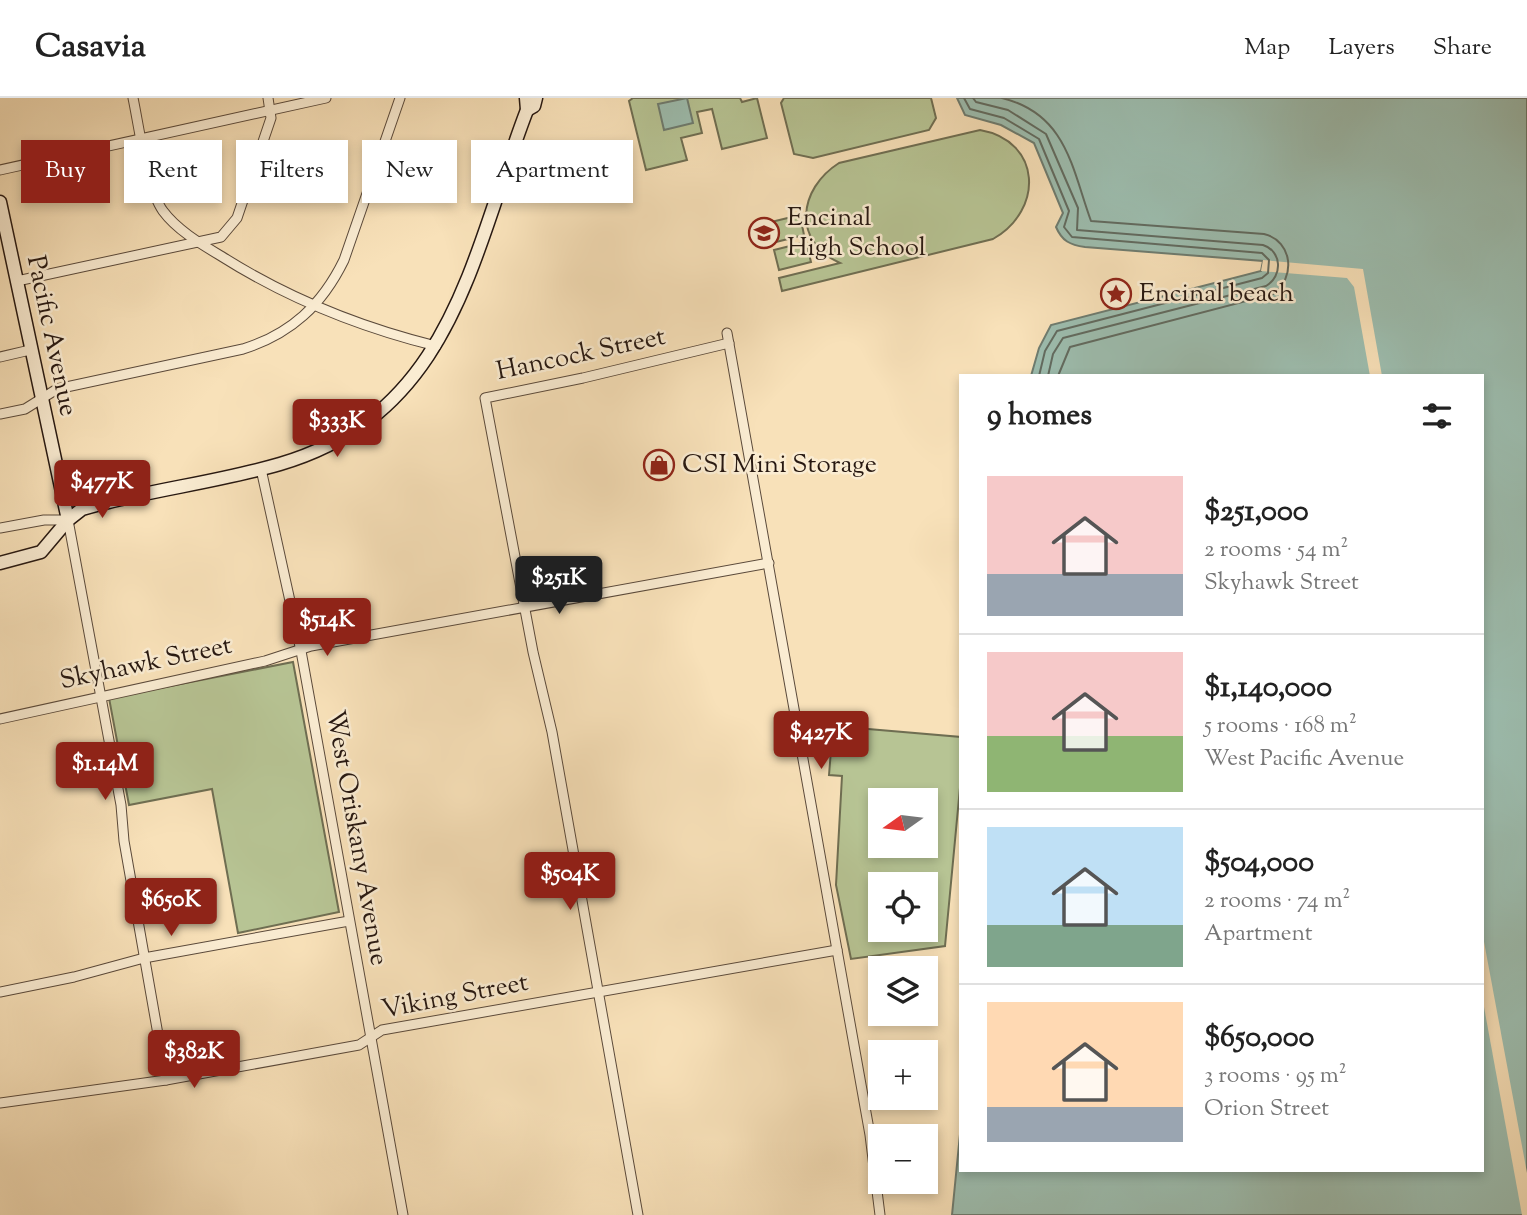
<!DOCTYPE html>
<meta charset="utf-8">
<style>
body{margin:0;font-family:"Sorts Mill Goudy",serif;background:#f6f6f6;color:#222;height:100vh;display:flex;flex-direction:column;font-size:26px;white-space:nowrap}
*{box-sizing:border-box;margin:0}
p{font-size:23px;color:#767676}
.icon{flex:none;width:38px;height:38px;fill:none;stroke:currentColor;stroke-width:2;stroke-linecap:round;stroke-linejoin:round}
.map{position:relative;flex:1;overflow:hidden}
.sheet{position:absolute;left:959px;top:276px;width:525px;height:798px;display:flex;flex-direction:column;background:#fff;border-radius:0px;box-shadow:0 4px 10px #0003}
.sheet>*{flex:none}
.top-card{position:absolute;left:21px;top:42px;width:665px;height:63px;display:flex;gap:14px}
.needle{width:46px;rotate:256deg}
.controls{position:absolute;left:868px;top:690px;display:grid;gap:14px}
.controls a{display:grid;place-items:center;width:70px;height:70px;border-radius:0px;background:#fff;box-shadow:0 4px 10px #0003;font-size:35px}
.price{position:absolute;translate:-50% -60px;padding:0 16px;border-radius:7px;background:#8f2418;color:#fff;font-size:23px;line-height:46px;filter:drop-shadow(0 2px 4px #0008)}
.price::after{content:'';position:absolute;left:50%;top:42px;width:21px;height:16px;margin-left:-10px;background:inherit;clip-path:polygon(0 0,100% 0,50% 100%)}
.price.on{background:#222;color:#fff}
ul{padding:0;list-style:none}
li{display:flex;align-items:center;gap:21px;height:175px;padding:0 28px}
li+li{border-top:2px solid #e0e0e0}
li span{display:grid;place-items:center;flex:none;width:196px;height:140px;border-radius:0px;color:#555}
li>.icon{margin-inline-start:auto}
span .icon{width:84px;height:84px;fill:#fffc;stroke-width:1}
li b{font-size:30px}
h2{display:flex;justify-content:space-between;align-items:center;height:84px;padding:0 28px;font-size:30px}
.chip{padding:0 24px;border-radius:0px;background:#fff;box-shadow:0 4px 10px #0003;font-size:24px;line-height:63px}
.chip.on{background:#8f2418;color:#fff}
header{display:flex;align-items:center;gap:42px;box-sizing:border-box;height:98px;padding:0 35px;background:#fff;border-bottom:2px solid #e0e0e0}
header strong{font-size:33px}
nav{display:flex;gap:38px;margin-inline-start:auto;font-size:24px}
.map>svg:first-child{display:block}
.green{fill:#b7c494;stroke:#6f6e52;stroke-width:2;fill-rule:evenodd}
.water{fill:#9dbeb0;stroke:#6e7c70;stroke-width:2}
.pier{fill:#f8e1b9}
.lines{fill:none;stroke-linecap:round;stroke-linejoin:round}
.shore{stroke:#626b60;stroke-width:2}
.street-casing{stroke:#5b4a3b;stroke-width:11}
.secondary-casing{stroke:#271811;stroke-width:15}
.street{stroke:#faecd2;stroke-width:9}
.secondary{stroke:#faecd2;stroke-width:12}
.labels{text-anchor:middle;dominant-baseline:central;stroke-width:5;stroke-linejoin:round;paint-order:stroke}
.poi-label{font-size:26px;fill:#271811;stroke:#faecd2;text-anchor:start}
.street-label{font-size:26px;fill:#271811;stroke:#faecd2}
</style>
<header>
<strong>Casavia</strong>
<nav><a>Map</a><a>Layers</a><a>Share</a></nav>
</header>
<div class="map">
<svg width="1527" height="1117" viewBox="0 0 1527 1117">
<rect width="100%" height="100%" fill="#f8e1b9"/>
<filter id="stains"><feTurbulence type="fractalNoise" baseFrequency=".00286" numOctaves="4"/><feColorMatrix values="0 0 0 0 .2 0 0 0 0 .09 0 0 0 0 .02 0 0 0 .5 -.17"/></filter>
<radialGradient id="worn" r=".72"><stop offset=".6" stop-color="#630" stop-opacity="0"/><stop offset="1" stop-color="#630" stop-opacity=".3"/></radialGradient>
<g class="green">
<polygon points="633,0 740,0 742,4 757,0 767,40 722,51 712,11 697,14 702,35 681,40 687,62 646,72 629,3"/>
<polygon points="784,0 931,0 936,20 929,32 813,60 794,56 781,5"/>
<path d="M980,32C1042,43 1044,112 993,141L782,193L779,180L840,165C792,144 798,91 839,65Z"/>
<polygon points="800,117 804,137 772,145 767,125"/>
<polygon points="806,144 811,164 779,172 774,152"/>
<polygon points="293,564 339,814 238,835 212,691 129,707 109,600"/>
<path d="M833,628L961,639V679L945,848L851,861L836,787L842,678L829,677ZM880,702H926V747H880ZM880,786H926V831H880Z"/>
</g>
<g class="water">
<polygon points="687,0 693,25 664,32 658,6"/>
<path d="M957,0H1527V1117H952L961,1026V1073H1482V278H1031L1039,250L1051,227L1261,173L1263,163L1085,149C1070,147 1062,143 1056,129L1063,115L1034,45L1001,27L965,17Z"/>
</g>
<g class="pier">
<polygon points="1263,162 1363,171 1382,278 1370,278 1354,189 1347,180 1261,173"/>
<polygon points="1482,833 1527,1075 1527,1117 1522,1117 1482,898"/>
</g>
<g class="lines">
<g class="shore">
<polyline points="964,0 970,11 1004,20 1039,41 1069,113 1064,129 1072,139 1262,155 1269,162 1268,175 1262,180 1057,233 1045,253 1039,278"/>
<path d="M973,0L976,4L1008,12L1046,36L1078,110L1077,132L1263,147C1282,153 1283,178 1266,188L1063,240L1053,256L1048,278"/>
<path d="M1002,0C1067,16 1072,71 1091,123L1264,136C1293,143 1296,180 1273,196L1070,249L1058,278"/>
</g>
<g class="street-casing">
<g id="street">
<path d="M133,0C139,28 147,91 163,113C177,132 201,146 221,158C289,201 359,229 436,248"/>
<polyline points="0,72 326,0"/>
<polyline points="17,183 221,139 237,120 271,20 268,0"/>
<polyline points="727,235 870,1037 880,1117"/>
<polyline points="0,259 30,252"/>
<path d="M0,316L25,311L57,291L243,251C291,236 322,207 344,162L400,0"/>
<polyline points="261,371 301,553 403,1117"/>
<polyline points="0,430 44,422 68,422 121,707 124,743 166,982"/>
<polyline points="0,621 265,563 311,548 769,465"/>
<polyline points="0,894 74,879 144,860 349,823"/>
<polyline points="0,1005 166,982 359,947 382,932 837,852"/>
<polyline points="638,1117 552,634 533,554 485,300 583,280 729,245"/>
</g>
</g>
<g class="secondary-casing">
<g id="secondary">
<polyline points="527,12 534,8 536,0"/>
<polyline points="0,104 68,422"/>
<path d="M0,465L41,454L68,422L82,411C147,392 215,385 280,366C453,315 471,158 527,12L526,0"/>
</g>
</g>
<use href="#street" class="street"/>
<use href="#secondary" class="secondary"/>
</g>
<defs>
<g id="school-ring" transform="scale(1.575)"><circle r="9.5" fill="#faecd2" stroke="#8f2418" stroke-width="1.5"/><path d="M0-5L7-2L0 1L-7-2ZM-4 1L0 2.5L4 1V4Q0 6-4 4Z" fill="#8f2418"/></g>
<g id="sight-ring" transform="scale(1.575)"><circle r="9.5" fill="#faecd2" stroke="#8f2418" stroke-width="1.5"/><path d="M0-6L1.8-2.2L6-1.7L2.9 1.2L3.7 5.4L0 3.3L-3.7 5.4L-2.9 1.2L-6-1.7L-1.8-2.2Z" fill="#8f2418"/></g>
<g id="shop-ring" transform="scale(1.575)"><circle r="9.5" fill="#faecd2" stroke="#8f2418" stroke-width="1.5"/><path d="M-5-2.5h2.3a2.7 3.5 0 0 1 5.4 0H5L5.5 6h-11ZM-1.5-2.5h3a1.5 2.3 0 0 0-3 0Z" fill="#8f2418"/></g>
</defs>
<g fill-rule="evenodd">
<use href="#school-ring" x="764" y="135"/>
<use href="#sight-ring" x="1116" y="196"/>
<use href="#shop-ring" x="659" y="367"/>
</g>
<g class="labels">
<g class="poi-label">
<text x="787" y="120">Encinal<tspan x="787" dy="30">High School</tspan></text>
<text x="1139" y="196">Encinal beach</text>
<text x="682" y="367">CSI Mini Storage</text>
</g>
<g class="street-label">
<text transform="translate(51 238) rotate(78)">Pacific Avenue</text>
<text transform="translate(581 257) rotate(-12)">Hancock Street</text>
<text transform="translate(146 566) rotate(-12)">Skyhawk Street</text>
<text transform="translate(356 740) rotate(80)">West Oriskany Avenue</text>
<text transform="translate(455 899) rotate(-11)">Viking Street</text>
</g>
</g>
<rect width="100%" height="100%" filter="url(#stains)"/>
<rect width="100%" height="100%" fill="url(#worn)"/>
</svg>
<div class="controls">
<a><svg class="needle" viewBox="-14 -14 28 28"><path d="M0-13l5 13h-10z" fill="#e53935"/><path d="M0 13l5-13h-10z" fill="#767676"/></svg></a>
<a><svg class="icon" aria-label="locate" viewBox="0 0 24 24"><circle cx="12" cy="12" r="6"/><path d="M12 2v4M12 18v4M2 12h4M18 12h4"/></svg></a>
<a><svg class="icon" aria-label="layers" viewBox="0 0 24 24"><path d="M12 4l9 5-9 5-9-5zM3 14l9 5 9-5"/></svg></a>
<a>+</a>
<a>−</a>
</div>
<b class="price" style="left:337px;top:361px">$333K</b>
<b class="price" style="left:102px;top:422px">$477K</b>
<b class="price on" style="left:559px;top:518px">$251K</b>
<b class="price" style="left:327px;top:560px">$514K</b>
<b class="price" style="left:821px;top:673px">$427K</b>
<b class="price" style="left:105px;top:704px">$1.14M</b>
<b class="price" style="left:570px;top:814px">$504K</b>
<b class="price" style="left:171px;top:840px">$650K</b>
<b class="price" style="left:194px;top:992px">$382K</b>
<div class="top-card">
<a class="chip on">Buy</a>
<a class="chip">Rent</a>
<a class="chip">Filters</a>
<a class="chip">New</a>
<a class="chip">Apartment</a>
</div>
<section class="sheet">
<h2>9 homes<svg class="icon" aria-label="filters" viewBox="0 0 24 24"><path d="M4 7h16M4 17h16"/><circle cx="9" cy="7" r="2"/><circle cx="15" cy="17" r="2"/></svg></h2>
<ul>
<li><span style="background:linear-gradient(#f6c9c9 70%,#9aa5b1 0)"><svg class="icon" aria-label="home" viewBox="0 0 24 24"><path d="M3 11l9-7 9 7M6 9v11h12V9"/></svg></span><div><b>$251,000</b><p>2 rooms · 54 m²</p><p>Skyhawk Street</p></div></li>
<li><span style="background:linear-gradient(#f6c9c9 60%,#8fb573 0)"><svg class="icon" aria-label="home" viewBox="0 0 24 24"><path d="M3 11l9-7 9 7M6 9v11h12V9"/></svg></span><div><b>$1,140,000</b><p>5 rooms · 168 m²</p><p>West Pacific Avenue</p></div></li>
<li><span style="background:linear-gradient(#bfe0f5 70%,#7fa58c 0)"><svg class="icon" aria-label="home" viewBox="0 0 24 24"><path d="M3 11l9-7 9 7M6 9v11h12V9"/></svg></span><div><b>$504,000</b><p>2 rooms · 74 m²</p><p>Apartment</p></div></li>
<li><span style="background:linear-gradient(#ffd9b3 75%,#9aa5b1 0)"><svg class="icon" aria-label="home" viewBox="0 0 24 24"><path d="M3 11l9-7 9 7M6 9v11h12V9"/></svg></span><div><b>$650,000</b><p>3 rooms · 95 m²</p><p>Orion Street</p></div></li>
</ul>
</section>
</div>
